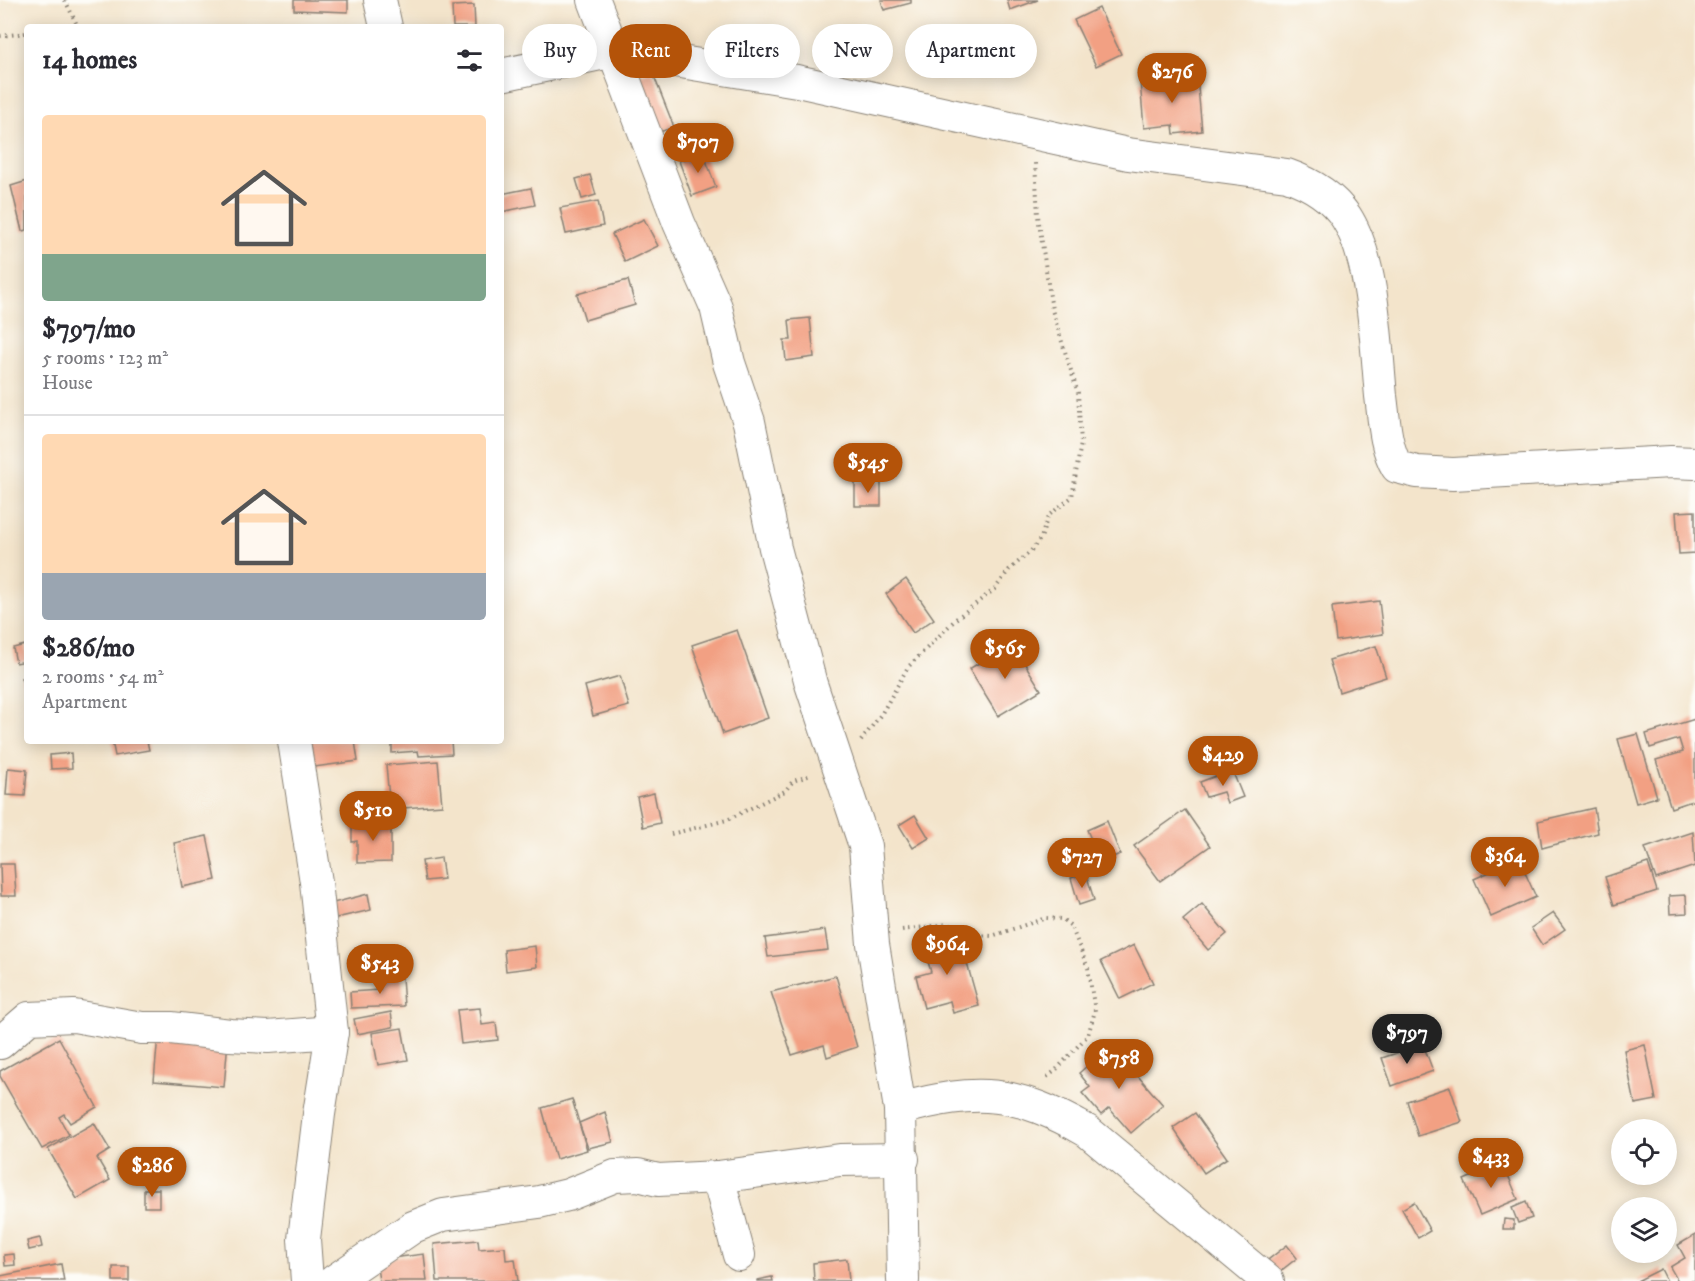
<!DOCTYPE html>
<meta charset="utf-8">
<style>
body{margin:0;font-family:"IM FELL DW Pica",serif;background:#f2f2f3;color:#2b2b33;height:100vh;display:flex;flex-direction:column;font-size:22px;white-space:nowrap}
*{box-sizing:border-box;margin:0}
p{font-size:20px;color:#7c7c81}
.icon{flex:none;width:33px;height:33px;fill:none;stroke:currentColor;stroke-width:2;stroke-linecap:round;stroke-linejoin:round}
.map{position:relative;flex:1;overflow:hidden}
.details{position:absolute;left:24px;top:24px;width:480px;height:720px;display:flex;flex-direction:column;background:#fff;border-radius:6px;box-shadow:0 3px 15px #0003}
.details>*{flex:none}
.guide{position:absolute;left:522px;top:24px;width:570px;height:54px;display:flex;gap:12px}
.tools{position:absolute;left:1611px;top:1119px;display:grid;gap:12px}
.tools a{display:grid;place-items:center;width:66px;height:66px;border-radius:50%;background:#fff;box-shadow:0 3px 15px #0003;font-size:30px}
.price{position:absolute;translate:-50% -51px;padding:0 14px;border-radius:21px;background:#b45309;color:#fff;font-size:20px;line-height:39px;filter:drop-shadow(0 2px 3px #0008)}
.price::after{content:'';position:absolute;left:50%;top:36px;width:18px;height:14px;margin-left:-9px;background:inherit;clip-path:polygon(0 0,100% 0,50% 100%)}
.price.on{background:#222;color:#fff}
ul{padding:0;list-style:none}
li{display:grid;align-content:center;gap:12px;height:318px;padding:0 18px}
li+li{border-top:2px solid #e1e1e2}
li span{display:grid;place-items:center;height:186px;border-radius:6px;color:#555}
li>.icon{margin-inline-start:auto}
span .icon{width:108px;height:108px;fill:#fffc;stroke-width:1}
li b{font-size:26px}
h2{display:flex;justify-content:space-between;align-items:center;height:72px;padding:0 18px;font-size:26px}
.tag{padding:0 21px;border-radius:27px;background:#fff;box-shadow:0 3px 15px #0003;font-size:21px;line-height:54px}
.tag.on{background:#b45309;color:#fff}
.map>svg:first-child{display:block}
.building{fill:#f2a083}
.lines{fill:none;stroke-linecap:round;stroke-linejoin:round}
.minor-casing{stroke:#888074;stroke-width:34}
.path{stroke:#888074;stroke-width:4;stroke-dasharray:1.5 4.5;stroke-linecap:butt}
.minor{stroke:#fff;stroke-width:32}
</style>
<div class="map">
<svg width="1695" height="1281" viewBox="0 0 1695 1281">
<rect width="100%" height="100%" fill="#fdfcf7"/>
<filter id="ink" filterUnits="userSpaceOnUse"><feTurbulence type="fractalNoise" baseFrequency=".0167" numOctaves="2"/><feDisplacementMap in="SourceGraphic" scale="12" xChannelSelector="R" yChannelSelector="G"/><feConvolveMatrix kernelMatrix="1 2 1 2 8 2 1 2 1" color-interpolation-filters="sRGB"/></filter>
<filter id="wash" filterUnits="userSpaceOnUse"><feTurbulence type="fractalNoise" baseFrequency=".008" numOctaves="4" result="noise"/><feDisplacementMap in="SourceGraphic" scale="24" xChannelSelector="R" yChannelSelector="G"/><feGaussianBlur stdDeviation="1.35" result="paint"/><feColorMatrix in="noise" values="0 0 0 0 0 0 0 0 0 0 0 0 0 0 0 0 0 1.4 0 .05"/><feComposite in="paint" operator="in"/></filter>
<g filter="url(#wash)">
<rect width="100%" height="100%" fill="#f3e4cb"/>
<g id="blocks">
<g class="building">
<polygon points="294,0 348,0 348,12 294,10"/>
<polygon points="881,0 911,0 911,3 884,10"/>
<polygon points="1007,0 1038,0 1010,10"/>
<polygon points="474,5 475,27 453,27 452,6"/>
<polygon points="1099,8 1121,54 1096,66 1074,20"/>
<polygon points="652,71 674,127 651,135 630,79"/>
<polygon points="1197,76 1202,131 1174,134 1173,125 1144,128 1140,81"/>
<polygon points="703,152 716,187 692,196 679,161"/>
<polygon points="590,175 596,195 582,199 576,179"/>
<polygon points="27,181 27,230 22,231 11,186"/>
<polygon points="531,188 535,205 501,212 501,194"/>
<polygon points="598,201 603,226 566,234 560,208"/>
<polygon points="644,219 658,246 625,262 612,234"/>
<polygon points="628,280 635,305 585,320 577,294"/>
<polygon points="810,318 814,357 786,361 784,340 791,340 789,320"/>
<rect x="855" y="482" width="26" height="24"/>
<polygon points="1695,511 1695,553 1679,554 1676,512"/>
<polygon points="906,579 934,619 913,633 886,594"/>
<polygon points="1379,601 1383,634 1336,641 1332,607"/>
<polygon points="737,630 768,718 723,734 692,645"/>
<polygon points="1012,643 1041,690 998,716 969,669"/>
<polygon points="25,645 27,661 16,663 13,648"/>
<polygon points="1376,646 1386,677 1339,692 1329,660"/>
<polygon points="27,676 27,687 25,688 21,678"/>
<polygon points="620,676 629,706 593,716 585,686"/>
<polygon points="1695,719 1695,800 1671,808 1656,760 1683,752 1679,739 1650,748 1646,734"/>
<polygon points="1638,734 1657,797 1636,803 1618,739"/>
<polygon points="112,741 147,741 149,750 115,756"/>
<polygon points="302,741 355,741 358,761 307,768"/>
<polygon points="392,741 451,741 452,754 419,756 418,751 392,753"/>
<polygon points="71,753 72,768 51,769 50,755"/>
<polygon points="438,761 442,805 390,809 386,765"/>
<polygon points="8,768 27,770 25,796 6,795"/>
<polygon points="1232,770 1243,797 1227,803 1223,792 1206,797 1200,782"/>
<polygon points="654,793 660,823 643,827 637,797"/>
<polygon points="1594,808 1598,833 1542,848 1538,821"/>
<polygon points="1185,810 1210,846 1160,881 1134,846"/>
<polygon points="915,815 929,838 913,848 899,825"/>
<polygon points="391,821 391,862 357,863 357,841 352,842 352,823"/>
<polygon points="1107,821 1120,854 1101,862 1087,830"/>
<polygon points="1693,832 1695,866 1656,879 1645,848"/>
<polygon points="207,836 216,880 182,887 174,843"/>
<polygon points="441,858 444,879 425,881 422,861"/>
<polygon points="1519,859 1536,897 1491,917 1474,879"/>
<polygon points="1648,863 1657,891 1614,905 1605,877"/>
<polygon points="0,864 14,864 16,896 1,896"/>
<polygon points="1086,873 1094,900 1079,905 1071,878"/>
<polygon points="368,894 371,910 336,918 333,903"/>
<polygon points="1686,895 1687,913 1670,914 1669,896"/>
<polygon points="1202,904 1227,934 1208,950 1183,920"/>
<polygon points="1553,913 1565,929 1542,945 1531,928"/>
<polygon points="825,930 828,950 768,957 765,938"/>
<polygon points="959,935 979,1006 953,1013 950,1001 924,1008 916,976 931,972 923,944"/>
<polygon points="1134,945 1153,983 1120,999 1101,961"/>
<polygon points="535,946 537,967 506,971 504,950"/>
<polygon points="836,976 857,1047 827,1057 824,1045 792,1055 771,992"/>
<polygon points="402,977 404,1006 351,1008 350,992 380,990 380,978"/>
<polygon points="480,1008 482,1025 496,1023 498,1040 461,1044 457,1010"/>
<polygon points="391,1012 393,1027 357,1034 354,1019"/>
<polygon points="402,1028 408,1060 378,1065 372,1033"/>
<polygon points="158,1035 228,1041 224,1087 154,1081"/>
<polygon points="59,1038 97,1107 70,1123 64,1114 59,1117 69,1135 42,1149 0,1076 0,1071"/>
<polygon points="1423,1044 1433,1071 1392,1086 1382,1058"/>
<polygon points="1111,1045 1163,1105 1131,1133 1109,1108 1101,1115 1082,1093 1090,1087 1079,1073"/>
<polygon points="1645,1045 1656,1100 1635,1104 1624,1050"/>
<polygon points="1450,1087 1462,1122 1418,1136 1407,1101"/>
<polygon points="572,1099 587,1150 556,1159 542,1108"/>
<polygon points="605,1112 613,1142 588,1148 579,1123"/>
<polygon points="1195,1113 1227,1158 1204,1173 1173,1128"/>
<polygon points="94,1123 110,1150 97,1158 110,1180 77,1199 48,1149"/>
<polygon points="1503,1163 1518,1199 1480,1215 1464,1180"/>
<rect x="144" y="1189" width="15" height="18"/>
<polygon points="1414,1202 1430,1231 1418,1238 1402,1209"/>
<polygon points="1526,1202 1532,1218 1518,1223 1512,1208"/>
<polygon points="1504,1219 1514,1220 1514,1229 1503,1229"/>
<polygon points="1695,1235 1695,1281 1678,1281 1670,1267 1685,1258 1678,1245"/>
<polygon points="40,1238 42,1247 29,1250 27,1241"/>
<polygon points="478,1240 479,1249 505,1247 506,1260 515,1259 518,1281 437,1281 434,1244"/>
<polygon points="1287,1245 1297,1258 1278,1273 1268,1260"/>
<polygon points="14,1254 15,1265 5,1266 4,1255"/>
<polygon points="424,1254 427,1281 379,1281 376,1260"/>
<polygon points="847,1259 849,1281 814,1281 813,1263"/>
<polygon points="61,1264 64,1281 0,1281 0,1276"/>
<rect x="113" y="1267" width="16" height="14"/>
<polygon points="1661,1269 1667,1281 1637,1281"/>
<polygon points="772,1277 773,1281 757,1281 757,1280"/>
</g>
</g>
</g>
<g filter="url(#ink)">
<use href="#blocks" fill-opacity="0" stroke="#888074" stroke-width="1.5"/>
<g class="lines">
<g class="minor-casing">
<g id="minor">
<polyline points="380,0 386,27"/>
<polyline points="594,0 679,223 716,307 729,363 749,422 775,548 811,684 865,846 873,944 900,1109 903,1281"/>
<path d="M501,75L614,51L797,81L1128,154L1287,175C1310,183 1332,196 1346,217C1374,260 1376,345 1381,396C1384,419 1385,447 1397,467L1417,472L1453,474L1671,462L1695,463"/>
<polyline points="294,741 316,882 332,1032 319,1114 304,1239 307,1281"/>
<polyline points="0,1043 29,1018 74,1016 142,1028 171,1028 230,1035 268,1037 332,1032"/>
<path d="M900,1109C978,1087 1017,1091 1087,1131L1268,1281"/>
<polyline points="718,1177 739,1255"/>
<polyline points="334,1281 413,1227 443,1215 539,1202 568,1195 615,1176 638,1175 658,1180 718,1177 840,1160 903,1159"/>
</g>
</g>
<g class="path">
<polyline points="65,0 78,27"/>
<polyline points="0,36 27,33"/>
<polyline points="861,741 882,713 908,667 957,618 995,589 1009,570 1030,552 1041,538 1048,516 1072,497 1081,443 1078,393 1052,310 1038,216 1035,163"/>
<polyline points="671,834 727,820 785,791 793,781 811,775"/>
<polyline points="902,930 948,924 975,935 992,936 1046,918 1062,919 1071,926 1088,968 1095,1011 1088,1035 1055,1071 1044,1079"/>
</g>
<use href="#minor" class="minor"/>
</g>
</g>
</svg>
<div class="tools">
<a><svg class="icon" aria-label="locate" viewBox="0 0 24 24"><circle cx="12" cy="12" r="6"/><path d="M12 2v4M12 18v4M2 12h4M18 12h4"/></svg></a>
<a><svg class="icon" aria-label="layers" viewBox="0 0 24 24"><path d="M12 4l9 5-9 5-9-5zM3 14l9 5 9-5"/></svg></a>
</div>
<b class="price" style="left:1172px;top:104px">$276</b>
<b class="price" style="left:698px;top:174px">$707</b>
<b class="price" style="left:868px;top:494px">$545</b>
<b class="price" style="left:1005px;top:680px">$565</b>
<b class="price" style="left:1223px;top:787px">$429</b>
<b class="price" style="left:373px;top:842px">$510</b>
<b class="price" style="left:1505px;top:888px">$364</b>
<b class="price" style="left:1082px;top:889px">$727</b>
<b class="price" style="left:947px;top:976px">$964</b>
<b class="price" style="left:380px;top:995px">$543</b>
<b class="price on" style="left:1407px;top:1065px">$797</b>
<b class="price" style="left:1119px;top:1090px">$758</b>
<b class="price" style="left:1491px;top:1189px">$433</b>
<b class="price" style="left:152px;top:1198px">$286</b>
<div class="guide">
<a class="tag">Buy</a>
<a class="tag on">Rent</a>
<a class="tag">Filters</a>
<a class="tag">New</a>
<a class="tag">Apartment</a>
</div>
<section class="details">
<h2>14 homes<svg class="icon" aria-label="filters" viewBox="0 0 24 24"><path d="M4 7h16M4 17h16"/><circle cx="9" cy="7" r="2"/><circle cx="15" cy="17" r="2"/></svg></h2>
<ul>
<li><span style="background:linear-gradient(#ffd9b3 75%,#7fa58c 0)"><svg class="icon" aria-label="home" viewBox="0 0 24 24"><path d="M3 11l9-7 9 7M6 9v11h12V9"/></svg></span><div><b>$797/mo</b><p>5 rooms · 123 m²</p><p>House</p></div></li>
<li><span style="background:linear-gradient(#ffd9b3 75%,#9aa5b1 0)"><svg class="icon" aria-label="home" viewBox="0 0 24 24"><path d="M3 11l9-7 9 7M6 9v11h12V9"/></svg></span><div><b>$286/mo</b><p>2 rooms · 54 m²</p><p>Apartment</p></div></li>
</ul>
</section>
</div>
